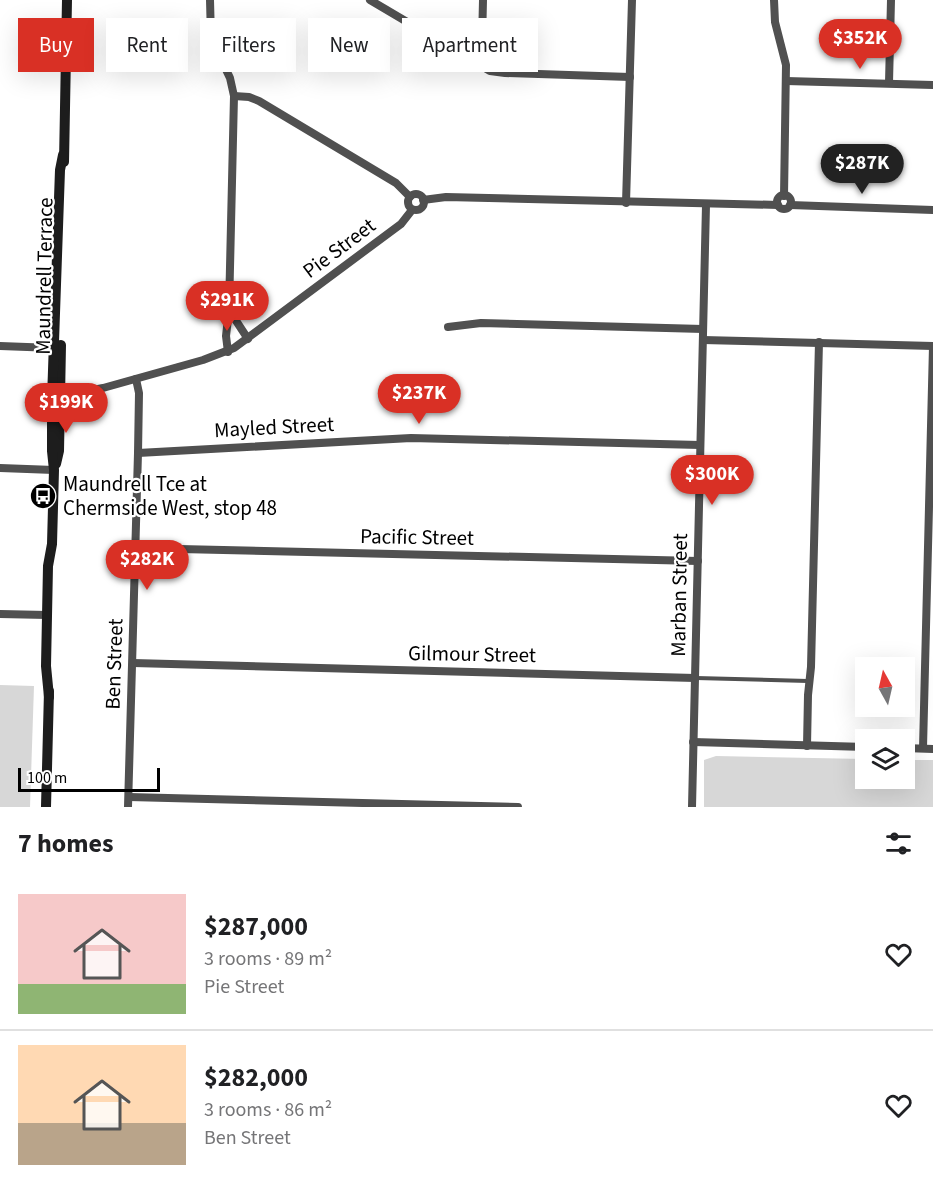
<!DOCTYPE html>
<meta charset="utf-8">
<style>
body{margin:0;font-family:"Source Sans 3",sans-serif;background:#f2f2f2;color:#202124;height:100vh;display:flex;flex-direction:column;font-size:22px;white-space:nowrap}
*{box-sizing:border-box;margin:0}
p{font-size:20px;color:#757577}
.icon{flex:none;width:33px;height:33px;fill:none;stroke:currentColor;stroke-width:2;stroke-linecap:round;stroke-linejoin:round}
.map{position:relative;height:807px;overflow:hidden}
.sheet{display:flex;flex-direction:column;background:#fff;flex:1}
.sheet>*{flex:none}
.hud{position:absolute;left:18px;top:18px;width:600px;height:54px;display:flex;gap:12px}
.needle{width:39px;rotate:352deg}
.controls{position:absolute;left:855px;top:657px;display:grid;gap:12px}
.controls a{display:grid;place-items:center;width:60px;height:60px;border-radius:0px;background:#fff;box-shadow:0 6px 24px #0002;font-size:30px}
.scale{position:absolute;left:18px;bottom:15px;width:142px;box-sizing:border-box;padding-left:6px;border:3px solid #000;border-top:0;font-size:16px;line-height:21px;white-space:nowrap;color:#000;-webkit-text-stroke:4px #fff;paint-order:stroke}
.price{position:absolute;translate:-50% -51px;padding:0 14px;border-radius:21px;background:#d93025;color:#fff;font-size:20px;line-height:39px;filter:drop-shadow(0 2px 3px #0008)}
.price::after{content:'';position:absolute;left:50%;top:36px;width:18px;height:14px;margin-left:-9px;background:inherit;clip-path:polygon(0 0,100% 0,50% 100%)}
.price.active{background:#222;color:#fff}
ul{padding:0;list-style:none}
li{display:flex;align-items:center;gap:18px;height:150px;padding:0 18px}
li+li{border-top:2px solid #e0e0e0}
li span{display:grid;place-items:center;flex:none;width:168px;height:120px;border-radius:0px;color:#555}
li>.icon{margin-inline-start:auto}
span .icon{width:72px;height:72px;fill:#fffc;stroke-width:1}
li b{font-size:26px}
h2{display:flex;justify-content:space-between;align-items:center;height:72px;padding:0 18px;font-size:26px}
.tag{padding:0 21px;border-radius:0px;background:#fff;box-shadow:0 6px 24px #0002;font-size:21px;line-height:54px}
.tag.active{background:#d93025;color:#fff}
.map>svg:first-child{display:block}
.green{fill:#d7d7d7}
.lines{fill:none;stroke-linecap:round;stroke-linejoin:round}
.lane{stroke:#505050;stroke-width:4}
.street{stroke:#505050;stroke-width:8}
.secondary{stroke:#1d1d1d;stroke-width:10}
.labels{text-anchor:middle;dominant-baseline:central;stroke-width:4.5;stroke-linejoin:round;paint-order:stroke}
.street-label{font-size:21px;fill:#000;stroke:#fff}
.poi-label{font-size:21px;fill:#000;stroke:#fff;text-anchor:start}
</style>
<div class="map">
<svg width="933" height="807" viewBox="0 0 933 807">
<rect width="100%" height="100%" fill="#fff"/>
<g class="green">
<polygon points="0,685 34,686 30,807 0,807"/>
<polygon points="716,756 865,759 866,778 904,778 905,760 933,760 933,807 704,807 704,760"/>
</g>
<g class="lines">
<polyline class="lane" points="696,678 808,681"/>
<g class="street">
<polyline points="210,0 211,38 230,78 234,96 229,310 226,336 228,352"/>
<polyline points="370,0 490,71 505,73 630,77"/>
<polyline points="774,0 775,22 786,65 784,196"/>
<polyline points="474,62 482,43 483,0"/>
<polyline points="786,81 933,85"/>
<polyline points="889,83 891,0"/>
<polyline points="234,96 249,97 259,101 396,183 410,197"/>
<circle cx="416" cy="202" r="8"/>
<circle cx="784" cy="202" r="7"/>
<polyline points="423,200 446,197 778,205"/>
<polyline points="626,203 632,0"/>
<polyline points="790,205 933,210"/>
<polyline points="229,310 248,339"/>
<polyline points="448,327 481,323 703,329"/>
<polyline points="703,340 933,346"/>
<polyline points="0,346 54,348"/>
<polyline points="55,398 103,388 203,360 234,348 401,224 412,210"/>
<polyline points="138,453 411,438 700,445"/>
<polyline points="0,468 54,470"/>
<polyline points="136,548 698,561"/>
<polyline points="0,614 47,615"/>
<polyline points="133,663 695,678"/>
<polyline points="693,742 866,747"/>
<polyline points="807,746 808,695 811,667 819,342"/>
<polyline points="904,748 933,749"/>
<polyline points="923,748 933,346"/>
<polyline points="129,797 518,807"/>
<polyline points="128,807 138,453 139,393 136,379"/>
<polyline points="692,807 706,205"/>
</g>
<g class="secondary">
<polyline points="64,162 67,0"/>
<polyline points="56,464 59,451 61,345"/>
<polyline points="49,697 46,666 48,566 52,544 54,470 52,451 52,399 60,170 63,155"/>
<polyline points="46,807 49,691"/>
</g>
</g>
<defs>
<g id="bus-disc" transform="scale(1.35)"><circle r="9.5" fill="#000" stroke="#fff"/><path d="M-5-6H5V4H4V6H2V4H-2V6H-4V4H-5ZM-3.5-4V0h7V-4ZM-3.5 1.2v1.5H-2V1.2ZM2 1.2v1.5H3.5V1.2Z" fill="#fff"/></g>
</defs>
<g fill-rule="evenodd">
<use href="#bus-disc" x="43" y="496"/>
</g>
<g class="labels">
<g class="street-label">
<text transform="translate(339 248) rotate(-37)">Pie Street</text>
<text transform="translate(44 276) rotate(-89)">Maundrell Terrace</text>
<text transform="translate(274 427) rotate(-3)">Mayled Street</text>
<text transform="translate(417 537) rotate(1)">Pacific Street</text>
<text transform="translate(679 595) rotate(-89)">Marban Street</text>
<text transform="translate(472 654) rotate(1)">Gilmour Street</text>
<text transform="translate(114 664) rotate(-88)">Ben Street</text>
</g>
<g class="poi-label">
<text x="63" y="484">Maundrell Tce at<tspan x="63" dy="24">Chermside West, stop 48</tspan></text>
</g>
</g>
</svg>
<div class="controls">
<a><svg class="needle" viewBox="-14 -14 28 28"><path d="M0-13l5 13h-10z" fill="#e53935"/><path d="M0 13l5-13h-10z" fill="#757577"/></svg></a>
<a><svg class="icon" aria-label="layers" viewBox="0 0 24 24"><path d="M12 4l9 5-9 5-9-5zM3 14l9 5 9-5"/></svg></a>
</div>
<div class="scale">100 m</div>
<b class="price" style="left:860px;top:70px">$352K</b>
<b class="price active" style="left:862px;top:195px">$287K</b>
<b class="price" style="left:227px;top:332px">$291K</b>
<b class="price" style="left:419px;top:425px">$237K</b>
<b class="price" style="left:66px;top:434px">$199K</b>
<b class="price" style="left:712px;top:506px">$300K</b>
<b class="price" style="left:147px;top:591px">$282K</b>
<div class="hud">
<a class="tag active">Buy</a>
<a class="tag">Rent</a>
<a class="tag">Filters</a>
<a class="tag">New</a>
<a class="tag">Apartment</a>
</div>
</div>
<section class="sheet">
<h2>7 homes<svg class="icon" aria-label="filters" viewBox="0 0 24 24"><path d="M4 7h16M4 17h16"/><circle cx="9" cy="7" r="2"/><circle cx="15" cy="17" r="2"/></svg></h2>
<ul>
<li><span style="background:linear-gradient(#f6c9c9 75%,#8fb573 0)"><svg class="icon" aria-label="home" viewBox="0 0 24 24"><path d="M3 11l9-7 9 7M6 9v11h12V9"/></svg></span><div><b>$287,000</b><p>3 rooms · 89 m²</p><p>Pie Street</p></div><svg class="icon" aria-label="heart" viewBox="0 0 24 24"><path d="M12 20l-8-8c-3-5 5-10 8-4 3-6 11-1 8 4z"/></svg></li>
<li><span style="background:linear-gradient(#ffd9b3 65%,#b9a48a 0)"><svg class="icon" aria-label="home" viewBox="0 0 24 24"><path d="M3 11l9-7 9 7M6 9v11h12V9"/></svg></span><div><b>$282,000</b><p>3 rooms · 86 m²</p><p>Ben Street</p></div><svg class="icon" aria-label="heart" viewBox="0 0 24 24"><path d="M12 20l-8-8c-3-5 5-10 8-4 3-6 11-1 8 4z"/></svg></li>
</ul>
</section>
